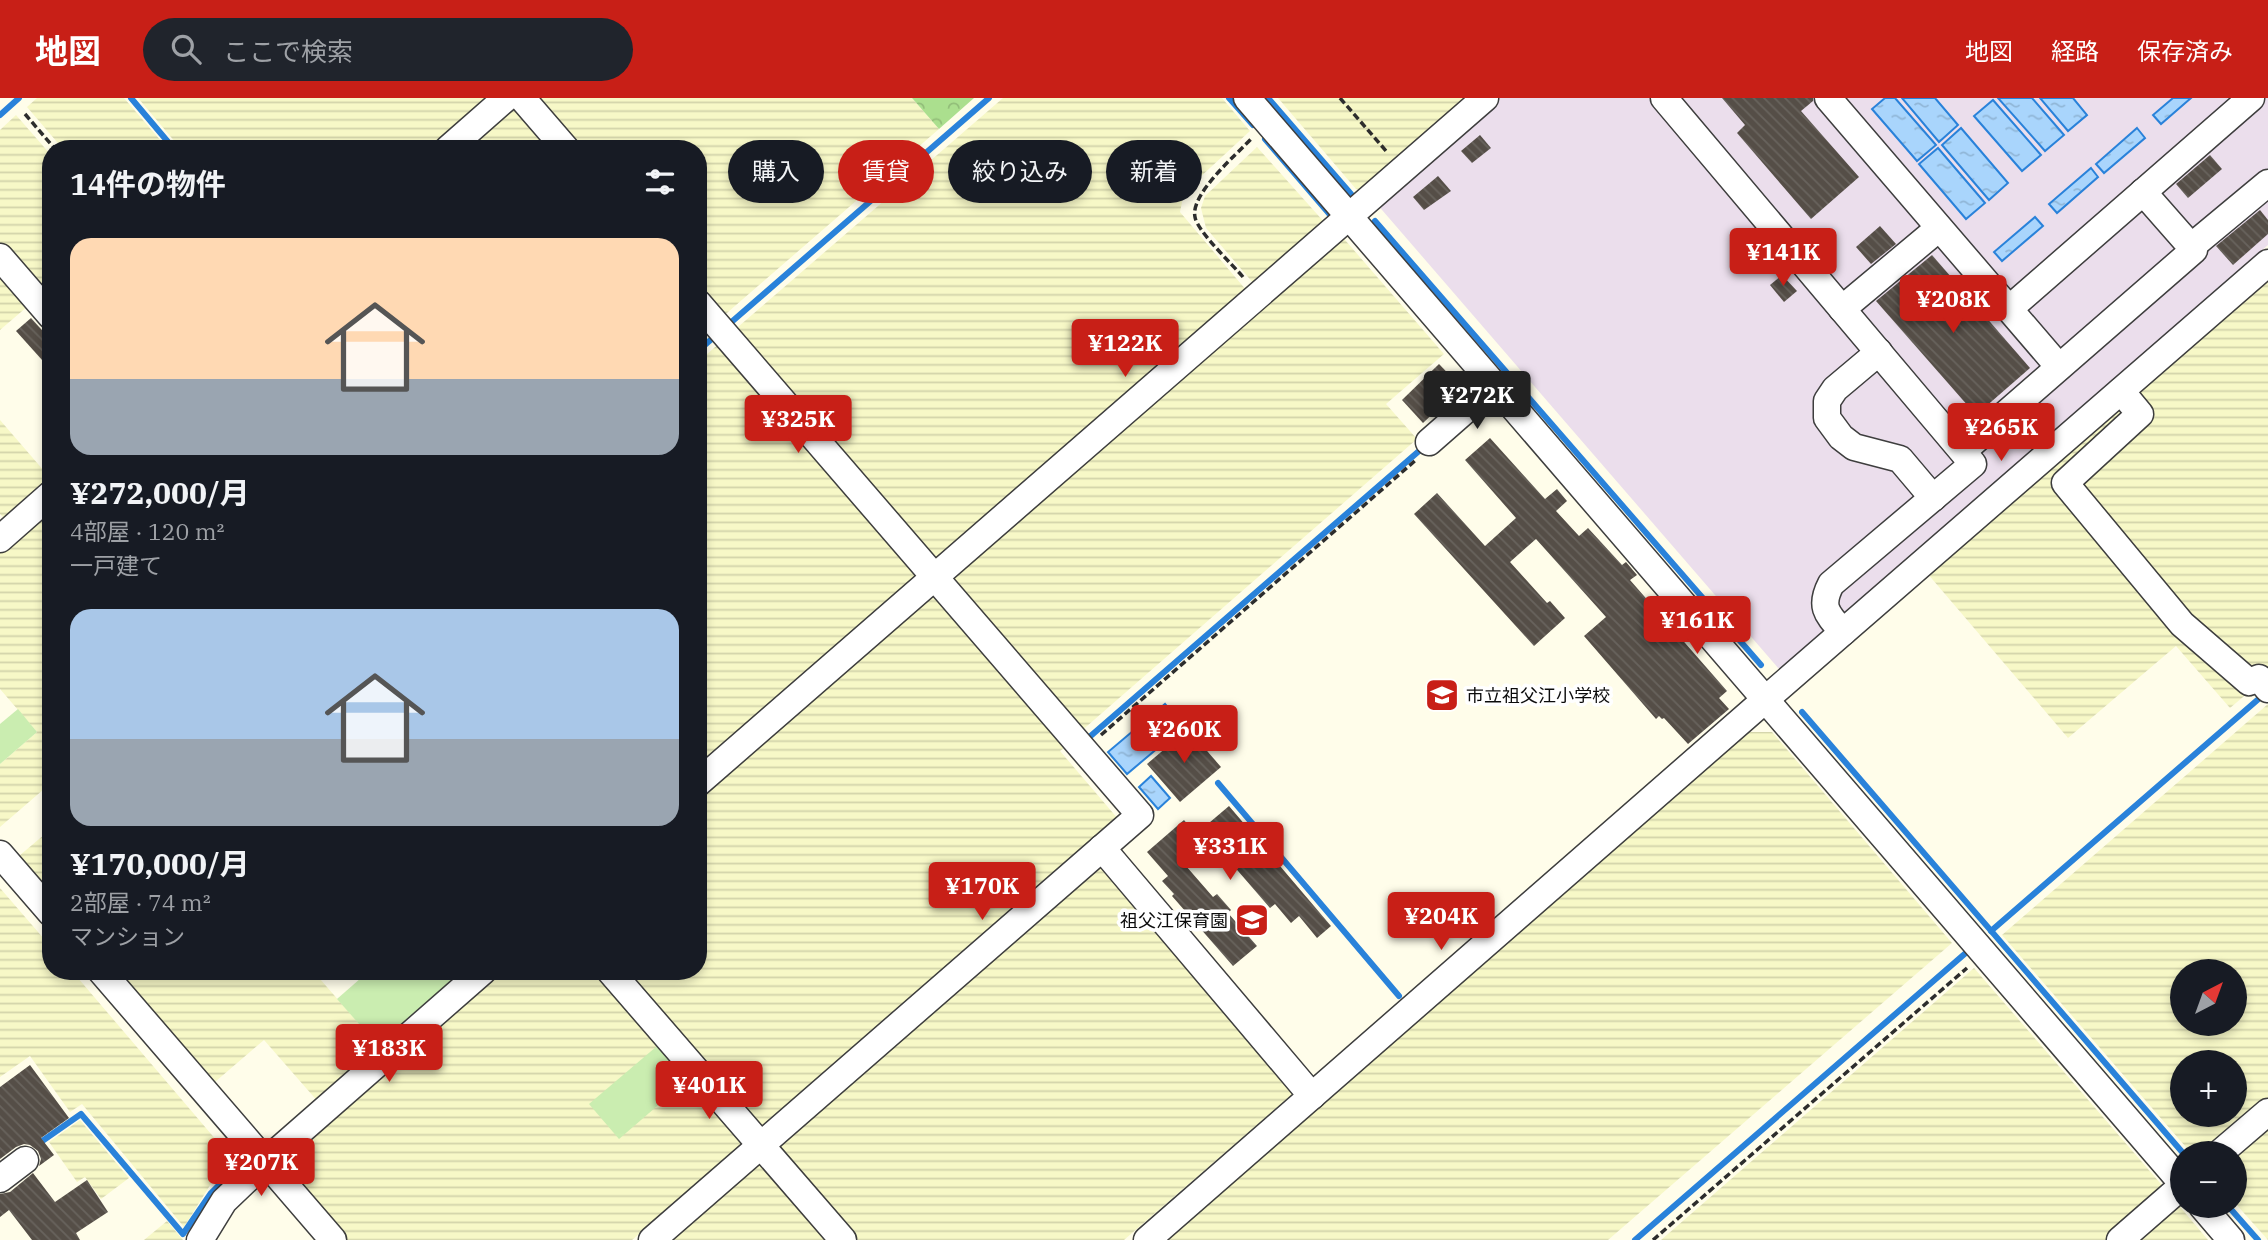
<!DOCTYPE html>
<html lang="ja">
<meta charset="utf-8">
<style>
body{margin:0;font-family:"IBM Plex Serif","Noto Sans JP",serif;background:#20242c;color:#f1f3f6;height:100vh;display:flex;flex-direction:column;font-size:26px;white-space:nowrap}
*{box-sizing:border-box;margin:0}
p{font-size:23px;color:#9ea1a6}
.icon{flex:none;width:38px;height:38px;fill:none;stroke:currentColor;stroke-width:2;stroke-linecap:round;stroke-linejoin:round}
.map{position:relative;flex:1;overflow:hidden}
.side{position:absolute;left:42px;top:42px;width:665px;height:840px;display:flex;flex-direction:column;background:#171b24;border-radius:28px;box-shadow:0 4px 10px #0003}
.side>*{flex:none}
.banner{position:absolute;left:728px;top:42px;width:665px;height:63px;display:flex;gap:14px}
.needle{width:46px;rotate:41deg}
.fabs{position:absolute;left:2170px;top:861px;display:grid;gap:14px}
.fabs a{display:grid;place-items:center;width:77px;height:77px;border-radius:50%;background:#171b24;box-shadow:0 4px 10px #0003;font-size:35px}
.price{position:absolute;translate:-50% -60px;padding:0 16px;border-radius:7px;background:#c81f17;color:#fff;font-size:23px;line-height:46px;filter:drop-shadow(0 2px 4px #0008)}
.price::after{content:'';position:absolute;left:50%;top:42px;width:21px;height:16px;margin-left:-10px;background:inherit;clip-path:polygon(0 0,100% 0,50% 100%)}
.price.selected{background:#222;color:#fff}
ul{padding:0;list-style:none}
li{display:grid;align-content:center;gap:14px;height:371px;padding:0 28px}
li span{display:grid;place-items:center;height:217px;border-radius:21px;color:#555}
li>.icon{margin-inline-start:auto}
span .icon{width:126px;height:126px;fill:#fffc;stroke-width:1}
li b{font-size:30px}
h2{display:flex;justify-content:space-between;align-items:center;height:84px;padding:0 28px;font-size:30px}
.tag{padding:0 24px;border-radius:32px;background:#171b24;box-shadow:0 4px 10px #0003;font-size:24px;line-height:63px}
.tag.selected{background:#c81f17;color:#fff}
header{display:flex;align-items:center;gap:42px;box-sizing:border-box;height:98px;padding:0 35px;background:#c81f17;color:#fff}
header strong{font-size:33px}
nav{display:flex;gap:38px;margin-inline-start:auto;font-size:24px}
.search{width:490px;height:63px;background:#20242c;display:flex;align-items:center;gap:18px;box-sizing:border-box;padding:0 24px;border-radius:38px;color:#9ea1a6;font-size:26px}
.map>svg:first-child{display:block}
.industrial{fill:#ebdeec}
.farmland{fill:url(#farmland-rules);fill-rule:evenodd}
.grass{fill:#caedb0}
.forest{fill:url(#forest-crowns)}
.water{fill:url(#water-ripples);stroke:#2982da;stroke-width:2}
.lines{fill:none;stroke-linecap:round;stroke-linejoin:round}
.stream{stroke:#2982da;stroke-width:6}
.building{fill:url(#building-back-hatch)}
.minor-casing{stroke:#3e3e3e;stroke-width:29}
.path{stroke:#2d2d2d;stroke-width:3.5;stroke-dasharray:7 3.5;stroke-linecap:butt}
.minor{stroke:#fff;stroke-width:26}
.labels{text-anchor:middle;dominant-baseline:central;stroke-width:7;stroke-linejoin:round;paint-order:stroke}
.poi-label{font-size:18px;fill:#0b0b0b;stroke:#fff;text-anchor:start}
</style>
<header>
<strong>地図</strong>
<div class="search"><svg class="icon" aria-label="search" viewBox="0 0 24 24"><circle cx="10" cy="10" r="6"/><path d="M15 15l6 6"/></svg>ここで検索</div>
<nav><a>地図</a><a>経路</a><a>保存済み</a></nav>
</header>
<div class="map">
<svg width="2268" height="1142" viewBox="0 0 2268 1142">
<defs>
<pattern id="farmland-rules" width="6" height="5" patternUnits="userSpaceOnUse" patternTransform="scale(1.75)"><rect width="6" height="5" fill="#f7f8c7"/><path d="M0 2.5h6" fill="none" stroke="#d2d3aa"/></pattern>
<pattern id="forest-crowns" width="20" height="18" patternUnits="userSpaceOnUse" patternTransform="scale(1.75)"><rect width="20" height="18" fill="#abdf8e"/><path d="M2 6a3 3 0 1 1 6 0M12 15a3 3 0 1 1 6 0" fill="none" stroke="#92be79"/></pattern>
<pattern id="water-ripples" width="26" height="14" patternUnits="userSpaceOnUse" patternTransform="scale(1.75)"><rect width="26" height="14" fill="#a9d5fc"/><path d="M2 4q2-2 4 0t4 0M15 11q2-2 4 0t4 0" fill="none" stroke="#90b6d7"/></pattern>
<pattern id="building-back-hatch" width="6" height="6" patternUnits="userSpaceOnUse" patternTransform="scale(1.75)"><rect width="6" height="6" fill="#554e47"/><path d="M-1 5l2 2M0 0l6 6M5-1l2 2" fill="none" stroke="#68635d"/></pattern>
</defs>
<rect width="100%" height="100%" fill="#fffdea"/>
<polygon class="industrial" points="1496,0 2268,0 2268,147 1779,571 1376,105"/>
<g class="farmland">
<polygon points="37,0 124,0 168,51 63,51 27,9"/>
<polygon points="138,0 494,0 435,51 181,51"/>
<polygon points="529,0 912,0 939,31 720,221 698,196 698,51 573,51"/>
<polygon points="1003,0 1222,0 1250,33 1184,94 1180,114 1247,193 932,468 731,235"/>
<polygon points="1278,0 1473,0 1366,93 1356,91"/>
<polygon points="513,1 555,51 456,51"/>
<polygon points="16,17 51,57 51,206 0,148 0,32"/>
<polygon points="1257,49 1325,125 1254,186 1206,130 1201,110 1205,98"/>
<polygon points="1339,135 1444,256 1386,306 1417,341 1079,635 944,480"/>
<polygon points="0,175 28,208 0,232"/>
<polygon points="2268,181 2268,578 2230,610 2176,548 2068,640 1927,475"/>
<polygon points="722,243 923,478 698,673 698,264"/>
<polygon points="0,322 51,381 51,386 7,423 0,416"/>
<polygon points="51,407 51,685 0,729 0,666 37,634 0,591 0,451"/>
<polygon points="933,490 1068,647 1060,653 1119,722 760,1029 626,873 698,873 698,696"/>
<path d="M2268,606V1003L2207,1055H2191L2002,837ZM2182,873H2235V926H2182ZM2182,964H2235V1017H2182Z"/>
<polygon points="1749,634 1772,634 1952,845 1608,1142 1163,1142"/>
<polygon points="51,731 51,805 13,763"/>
<polygon points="1103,762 1297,992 1124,1142 858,1142 775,1047"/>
<polygon points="0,790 51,849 51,873 72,873 229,1057 184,1129 82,1006 70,1014 30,958 0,979"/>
<polygon points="1974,870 2167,1093 2110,1142 1661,1142"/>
<polygon points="108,873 313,873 382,952 320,1006 264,942 208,990"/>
<polygon points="495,873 603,873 663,943 619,1040 692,978 748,1042 632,1142 340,1142 277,1065"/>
<polygon points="80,1022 129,1080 101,1101 85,1079 77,1084 49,1044"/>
<polygon points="2268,1025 2268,1142 2235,1105 2235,1055"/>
<polygon points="760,1060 831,1142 666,1142"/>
<polygon points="2176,1104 2208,1142 2132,1142"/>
<polygon points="167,1123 183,1142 144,1142"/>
</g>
<g class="grass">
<polygon points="18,611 37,634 0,666 0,626"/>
<polygon points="369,873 450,873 459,884 382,952 337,901"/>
<polygon points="663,943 692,978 619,1041 589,1006"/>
</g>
<polygon class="forest" points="912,0 974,0 939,31"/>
<g class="water">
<polygon points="1885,0 1895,0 1936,47 1917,63 1872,11"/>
<polygon points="1902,0 1935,0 1958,27 1939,44"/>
<polygon points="1998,0 2032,0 2064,37 2045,53"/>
<polygon points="2040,0 2073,0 2087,17 2068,33"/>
<polygon points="2173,0 2191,0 2161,26 2153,17"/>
<polygon points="1993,2 2041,57 2022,73 1974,18"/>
<polygon points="1961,30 2008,85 1989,102 1942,47"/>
<polygon points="2137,30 2145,40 2104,75 2096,66"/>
<polygon points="1938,50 1985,105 1966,121 1919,66"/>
<polygon points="2091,70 2098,79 2057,115 2049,106"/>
<polygon points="2035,119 2043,128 2002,163 1994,154"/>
<polygon points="1165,606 1184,628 1127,676 1108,654"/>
<polygon points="1151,678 1170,700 1158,711 1139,689"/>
</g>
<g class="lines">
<g class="stream">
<polyline points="131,0 174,51"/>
<polyline points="1229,0 1253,27"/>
<polyline points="1268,0 1351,96"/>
<polyline points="0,17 19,0"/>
<polyline points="1265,41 1332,119"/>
<polyline points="1375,123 1761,567"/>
<polyline points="728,227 989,0"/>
<polyline points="698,253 715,238"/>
<polyline points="1802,614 2183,1055"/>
<polyline points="1086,642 1419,353"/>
<polyline points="1218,685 1399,898"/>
<polyline points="1991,833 2262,598"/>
<polyline points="38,1046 81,1016 183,1136 211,1095 233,1073"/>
<polyline points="2228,1108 2258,1142"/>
<polyline points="1635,1142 1968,853"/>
</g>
</g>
<g class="building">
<polygon points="1722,0 1813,0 1813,3 1801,13 1859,79 1811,121 1737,35 1745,27"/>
<polygon points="1480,37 1491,50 1472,65 1461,53"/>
<polygon points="2210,57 2222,71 2188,100 2176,86"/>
<polygon points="1438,78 1451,93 1424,112 1413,99"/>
<polygon points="2260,112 2268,122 2268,136 2233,167 2216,148"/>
<polygon points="1880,128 1896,146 1871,166 1856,149"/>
<polygon points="1932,157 2030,270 1976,317 1876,203"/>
<polygon points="1782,177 1797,193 1784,204 1770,187"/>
<polygon points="31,220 51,242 51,272 16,233"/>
<polygon points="1439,266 1461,289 1423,325 1402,302"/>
<polygon points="1490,340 1545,401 1557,391 1567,403 1556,413 1579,438 1588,430 1622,467 1626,464 1637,477 1630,482 1727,593 1719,600 1729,611 1688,646 1664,620 1662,621 1659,618 1656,621 1584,538 1606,519 1536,441 1510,464 1547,505 1550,503 1565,520 1534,548 1414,416 1437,395 1485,448 1516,420 1465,362"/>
<polygon points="1188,631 1221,669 1180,704 1147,666"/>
<polygon points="1229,708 1331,828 1317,840 1299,818 1291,825 1275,806 1270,810 1213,744 1186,768 1213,799 1217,796 1231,812 1228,815 1257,848 1233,868 1172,798 1174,796 1162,783 1168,778 1147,754 1184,722 1196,736"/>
<polygon points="30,967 69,1020 41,1040 54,1057 39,1068 41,1061 38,1053 30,1047 24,1046 16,1049 0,1061 0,989"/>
<polygon points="33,1075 55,1104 87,1082 108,1114 76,1135 80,1142 32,1142 9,1112 0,1119 0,1096 10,1094"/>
</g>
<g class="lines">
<g class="minor-casing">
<g id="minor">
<polyline points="522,0 566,51"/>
<polyline points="1247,0 2182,1085"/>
<path d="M1664,0L1973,366L1831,486C1819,509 1827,516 1843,534"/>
<polyline points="1828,0 2059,269"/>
<polyline points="448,51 506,0"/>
<polyline points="2191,149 2268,85"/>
<polyline points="0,159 51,218"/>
<polyline points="1842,211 1939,130"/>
<polyline points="2009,211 2251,0"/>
<polyline points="1879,254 1835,291 1827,303 1827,320 1841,339 1854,349 1900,361 1933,400"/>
<polyline points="2121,293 2140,316 2065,385 2182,526 2249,584 2259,580 2268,591"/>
<polyline points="1429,344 1494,287"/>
<polyline points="1963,353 2194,152 2143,94"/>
<polyline points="0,441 51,396"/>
<polyline points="698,685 1485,0"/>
<polyline points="1102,750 1312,998"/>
<polyline points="0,756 51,815"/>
<polyline points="101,873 333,1142"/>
<polyline points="610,873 843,1142"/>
<polyline points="2220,1055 2268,1014"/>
<polyline points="0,1081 25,1062"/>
<polyline points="2202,1108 2231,1142"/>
<polyline points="200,1142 224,1103 265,1064 483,873"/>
<polyline points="652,1142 1140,717 698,205"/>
<polyline points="1147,1142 1766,601 2268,165"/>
<polyline points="2120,1142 2182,1088"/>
</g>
</g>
<g class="path">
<polyline points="1340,0 1387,54"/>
<polyline points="25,16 55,51"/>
<path d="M1243,179C1233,167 1197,133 1195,119C1190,96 1236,57 1252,40"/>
<polyline points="1101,637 1417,361"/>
<polyline points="1653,1142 1967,870"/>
</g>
<use href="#minor" class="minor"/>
</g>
<defs>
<g id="school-square" transform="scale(1.75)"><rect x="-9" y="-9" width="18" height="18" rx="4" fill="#c81f17" stroke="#fff"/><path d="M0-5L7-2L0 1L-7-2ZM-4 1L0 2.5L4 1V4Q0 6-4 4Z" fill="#fff"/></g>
</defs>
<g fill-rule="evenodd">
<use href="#school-square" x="1442" y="597"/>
<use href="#school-square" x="1252" y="822"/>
</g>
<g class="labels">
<g class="poi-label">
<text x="1466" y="597">市立祖父江小学校</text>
<text x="1228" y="822" text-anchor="end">祖父江保育園</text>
</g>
</g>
</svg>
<div class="fabs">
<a><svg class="needle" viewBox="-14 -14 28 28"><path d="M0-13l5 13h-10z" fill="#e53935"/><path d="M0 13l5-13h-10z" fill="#9ea1a6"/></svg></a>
<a>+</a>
<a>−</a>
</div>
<b class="price" style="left:1783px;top:190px">¥141K</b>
<b class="price" style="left:1953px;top:237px">¥208K</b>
<b class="price" style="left:1125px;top:281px">¥122K</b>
<b class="price selected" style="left:1477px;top:333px">¥272K</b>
<b class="price" style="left:798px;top:357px">¥325K</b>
<b class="price" style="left:2001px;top:365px">¥265K</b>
<b class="price" style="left:1697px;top:558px">¥161K</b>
<b class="price" style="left:1184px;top:667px">¥260K</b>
<b class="price" style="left:1230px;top:784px">¥331K</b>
<b class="price" style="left:982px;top:824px">¥170K</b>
<b class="price" style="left:1441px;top:854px">¥204K</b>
<b class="price" style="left:389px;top:986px">¥183K</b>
<b class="price" style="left:709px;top:1023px">¥401K</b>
<b class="price" style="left:261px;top:1100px">¥207K</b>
<div class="banner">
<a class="tag">購入</a>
<a class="tag selected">賃貸</a>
<a class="tag">絞り込み</a>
<a class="tag">新着</a>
</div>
<section class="side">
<h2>14件の物件<svg class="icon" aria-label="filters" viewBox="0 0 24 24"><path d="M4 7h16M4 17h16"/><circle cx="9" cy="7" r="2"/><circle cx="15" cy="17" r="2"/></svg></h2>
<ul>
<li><span style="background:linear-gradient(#ffd9b3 65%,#9aa5b1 0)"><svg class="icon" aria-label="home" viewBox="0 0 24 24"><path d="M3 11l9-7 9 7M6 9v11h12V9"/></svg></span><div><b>¥272,000/月</b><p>4部屋 · 120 m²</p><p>一戸建て</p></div></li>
<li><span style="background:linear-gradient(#a9c7e8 60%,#9aa5b1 0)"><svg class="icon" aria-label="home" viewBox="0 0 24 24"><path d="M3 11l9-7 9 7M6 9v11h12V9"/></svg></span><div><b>¥170,000/月</b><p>2部屋 · 74 m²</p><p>マンション</p></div></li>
</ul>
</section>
</div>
